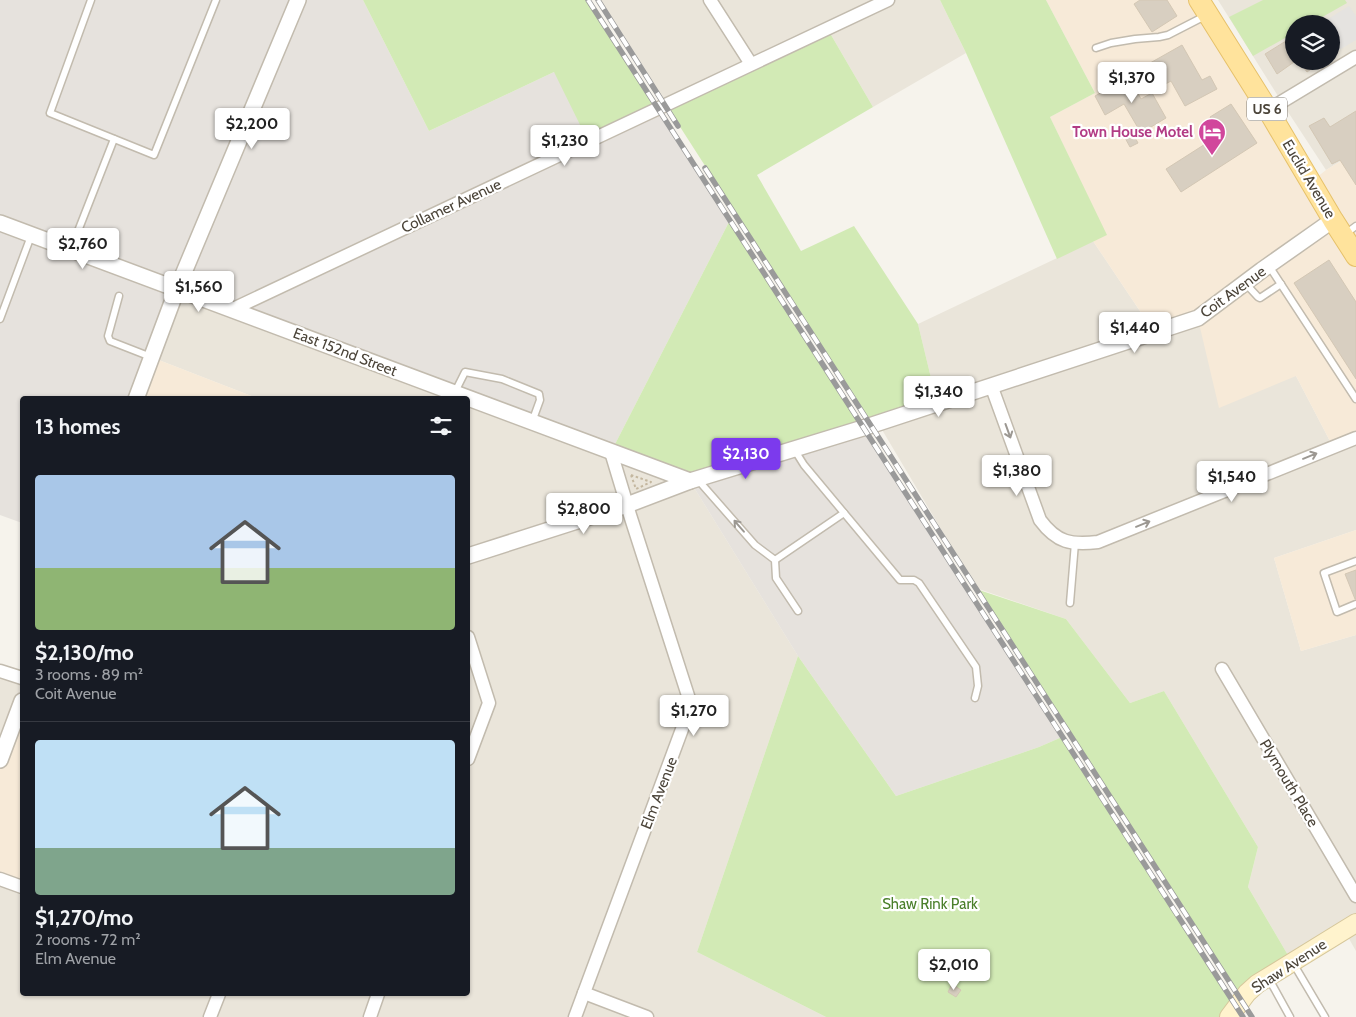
<!DOCTYPE html>
<meta charset="utf-8">
<style>
body{margin:0;font-family:Cabin,sans-serif;background:#242831;color:#f1f3f6;height:100vh;display:flex;flex-direction:column;font-size:19px;white-space:nowrap}
*{box-sizing:border-box;margin:0}
p{font-size:16px;color:#9ea1a6}
.icon{flex:none;width:28px;height:28px;fill:none;stroke:currentColor;stroke-width:2;stroke-linecap:round;stroke-linejoin:round}
.map{position:relative;flex:1;overflow:hidden}
.drawer{position:absolute;left:20px;top:396px;width:450px;height:600px;display:flex;flex-direction:column;background:#171b24;border-radius:5px;box-shadow:0 1px 4px #0004}
.drawer>*{flex:none}
.fabs{position:absolute;left:1285px;top:15px;display:grid;gap:10px}
.fabs a{display:grid;place-items:center;width:55px;height:55px;border-radius:50%;background:#171b24;box-shadow:0 1px 4px #0004;font-size:25px}
.price{position:absolute;translate:-50% -42px;padding:0 11px;border-radius:5px;background:#fff;color:#222;font-size:16px;line-height:32px;filter:drop-shadow(0 1px 2px #0008)}
.price::after{content:'';position:absolute;left:50%;top:30px;width:15px;height:11px;margin-left:-8px;background:inherit;clip-path:polygon(0 0,100% 0,50% 100%)}
.price.selected{background:#7c3aed;color:#fff}
ul{padding:0;list-style:none}
li{display:grid;align-content:center;gap:10px;height:265px;padding:0 15px}
li+li{border-top:1px solid #363941}
li span{display:grid;place-items:center;height:155px;border-radius:5px;color:#555}
li>.icon{margin-inline-start:auto}
span .icon{width:90px;height:90px;fill:#fffc;stroke-width:1}
li b{font-size:21px}
h2{display:flex;justify-content:space-between;align-items:center;height:60px;padding:0 15px;font-size:21px}
.map>svg:first-child{display:block}
.residential{fill:#eae5da;fill-rule:evenodd}
.commercial{fill:#f7ead8}
.industrial{fill:#e6e2dd}
.green{fill:#d2eab5}
.parking{fill:#e5e3e0}
.building{fill:#d8cfc1;stroke:#d3c7b4}
.lines{fill:none;stroke-linecap:round;stroke-linejoin:round}
.service-casing{stroke:#c2bbae;stroke-width:9}
.minor-casing{stroke:#c2bbae;stroke-width:15}
.tertiary-casing{stroke:#c2bbae;stroke-width:18}
.secondary-casing{stroke:#d6c79b;stroke-width:20}
.primary-casing{stroke:#e6c16a;stroke-width:22}
.path{stroke:#c4b79f;stroke-width:2;stroke-dasharray:2.5 2.5;stroke-linecap:butt}
.service{stroke:#fff;stroke-width:6}
.minor{stroke:#fff;stroke-width:12}
.tertiary{stroke:#fff;stroke-width:15}
.secondary{stroke:#fff3cd;stroke-width:18}
.primary{stroke:#ffe39c;stroke-width:20}
.rail-casing{stroke:#9a9a9a;stroke-width:5.5}
.rail{stroke:#fff;stroke-width:4;stroke-dasharray:11;stroke-linecap:butt}
.oneway{stroke:#9c9892}
.labels{text-anchor:middle;dominant-baseline:central;stroke-width:4.5;stroke-linejoin:round;paint-order:stroke}
.shield{fill:#fff;stroke:#817c74;stroke-width:1}
.shield-label{font-size:14px;font-weight:bold;fill:#4b4439}
.hotel-label{font-size:15px;font-weight:bold;fill:#b23c85;stroke:#fff;text-anchor:end}
.street-label{font-size:15px;fill:#4b4439;stroke:#fff}
.park-label{font-size:15px;fill:#4a7f2a;stroke:#fff}
</style>
<div class="map">
<svg width="1356" height="1017" viewBox="0 0 1356 1017">
<rect width="100%" height="100%" fill="#f6f3ec"/>
<g class="residential">
<polygon points="598,0 940,0 966,53 873,107 827,28 665,105"/>
<path d="M1218,0H1356V152L1326,170L1288,112ZM1294,24H1331V61H1294Z"/>
<polygon points="1093,241 1154,332 1198,318 1296,376 1333,447 1356,438 1356,530 1274,558 1301,651 1356,635 1356,951 1344,930 1292,962 1248,887 1258,847 1164,691 1130,703 1066,619 976,588 878,423 937,403 918,324"/>
<polygon points="177,289 690,481 798,656 697,952 826,1017 0,1017 0,879 22,887 22,994 468,994 468,399 259,399 151,357"/>
<polygon points="0,671 22,678 22,701 0,760"/>
</g>
<g class="commercial">
<polygon points="1046,0 1199,0 1311,182 1326,170 1356,152 1356,438 1333,447 1296,376 1219,408 1198,319 1154,332 1093,241 1106,235 1050,117 1095,93"/>
<polygon points="151,357 259,399 136,399"/>
<polygon points="1356,530 1356,635 1301,651 1274,558"/>
<polygon points="22,699 22,887 0,879 0,759"/>
</g>
<g class="industrial">
<polygon points="0,0 363,0 429,131 554,72 657,109 665,119 730,220 611,452 177,289 136,399 22,399 22,523 0,515"/>
<polygon points="863,428 1062,737 1039,747 896,796 798,656 690,481"/>
</g>
<g class="green">
<polygon points="363,0 588,0 649,93 657,109 588,141 554,72 429,131"/>
<polygon points="940,0 1046,0 1095,93 1050,117 1107,235 1057,259 966,53"/>
<polygon points="1263,0 1345,0 1347,3 1310,24 1294,24 1294,33 1253,56 1229,17"/>
<polygon points="827,28 873,107 757,175 801,251 854,226 918,324 937,403 873,424 860,407 666,105"/>
<polygon points="730,220 863,428 690,481 611,452"/>
<polygon points="976,589 1066,619 1130,703 1164,691 1258,847 1248,887 1292,962 1242,1000"/>
<polygon points="798,656 896,796 1039,747 1062,737 1226,991 1236,1008 1229,1017 826,1017 697,952"/>
</g>
<polygon class="parking" points="1349,6 1356,16 1356,40 1331,55 1331,24 1320,24"/>
<g class="building">
<polygon points="1140,0 1167,0 1177,16 1152,32 1134,4"/>
<polygon points="1294,36 1294,62 1277,74 1265,54"/>
<polygon points="1182,45 1202,80 1210,76 1217,89 1185,106 1171,81 1156,89 1143,67"/>
<polygon points="1299,61 1322,61 1307,72"/>
<polygon points="1129,77 1141,99 1152,93 1166,118 1141,133 1124,104 1105,115 1095,96"/>
<polygon points="1231,104 1257,143 1181,192 1166,169 1221,134 1210,117"/>
<polygon points="1356,111 1356,185 1340,160 1332,164 1309,126 1324,118 1330,127"/>
<polygon points="1132,132 1138,143 1130,147 1124,136"/>
<polygon points="1329,260 1356,302 1356,379 1294,283"/>
<polygon points="1356,570 1356,599 1355,599 1345,574"/>
<polygon points="952,984 961,990 956,997 948,992"/>
</g>
<g class="lines">
<g class="service-casing">
<g id="service">
<polyline points="91,0 50,113 154,155 216,0"/>
<polyline points="1096,48 1111,43 1135,39 1159,37 1168,35 1205,16"/>
<polyline points="1344,235 1356,226"/>
<polyline points="71,249 114,139"/>
<polyline points="1269,266 1356,399"/>
<polyline points="1245,283 1258,297 1260,298 1281,284"/>
<polyline points="119,296 108,336 110,341 151,357"/>
<polyline points="0,319 31,236"/>
<polyline points="455,392 465,372 502,379 539,394 540,400 532,422"/>
<polyline points="794,449 804,465 900,580 914,580 919,583 976,667 978,686 975,698"/>
<polyline points="698,480 755,545 775,560 776,578 798,611"/>
<polyline points="775,560 844,513"/>
<polyline points="1356,561 1324,573 1337,612 1356,604"/>
<polyline points="1070,603 1075,543"/>
<polyline points="1293,963 1325,1017"/>
<polyline points="1269,979 1290,1017"/>
</g>
</g>
<g class="minor-casing">
<g id="minor">
<polyline points="710,0 751,64"/>
<polyline points="1268,110 1356,57"/>
<polyline points="231,310 888,0"/>
<path d="M991,385L1040,520C1057,543 1071,545 1098,542L1356,438"/>
<polyline points="468,637 489,703 468,759"/>
<polyline points="1222,669 1356,896"/>
<polyline points="0,671 22,678"/>
<polyline points="0,879 22,887"/>
<polyline points="584,993 647,1017"/>
<polyline points="210,1017 219,994"/>
<polyline points="370,1017 378,994"/>
<polyline points="575,1017 691,705 630,515 611,452"/>
</g>
</g>
<g class="tertiary-casing">
<g id="tertiary">
<polyline points="0,223 690,481"/>
<polyline points="136,399 177,289 298,0"/>
<polyline points="468,556 627,505 690,481 863,428 1198,318 1262,270 1333,220"/>
<polyline points="0,760 22,701"/>
</g>
</g>
<g class="secondary-casing">
<polyline id="secondary" points="1229,1017 1247,993 1257,984 1356,923"/>
</g>
<g class="primary-casing">
<polyline id="primary" points="1199,0 1268,110 1333,220 1356,256"/>
</g>
<polygon class="path" points="631,475 651,482 636,489"/>
<use href="#service" class="service"/>
<use href="#minor" class="minor"/>
<use href="#tertiary" class="tertiary"/>
<use href="#secondary" class="secondary"/>
<use href="#primary" class="primary"/>
<g class="rail-casing">
<g id="rail">
<polyline points="588,0 1243,1017"/>
<polyline points="598,0 678,126"/>
<polyline points="705,168 1252,1017"/>
</g>
</g>
<use href="#rail" class="rail"/>
</g>
<defs><path id="oneway-shaft" d="M-6 0H5M1.5-3L5.5 0L1.5 3" fill="none" stroke-width="1.6" stroke-linecap="round" stroke-linejoin="round" transform="scale(1.25)"/></defs>
<g class="oneway">
<use href="#oneway-shaft" transform="translate(1008 431) rotate(70)"/>
<use href="#oneway-shaft" transform="translate(1310 456) rotate(-22)"/>
<use href="#oneway-shaft" transform="translate(1143 524) rotate(-22)"/>
<use href="#oneway-shaft" transform="translate(739 526) rotate(-131)"/>
</g>
<defs>
<g id="hotel-pin" transform="scale(1.4375)"><path d="M0 17L-7.5 6A9.5 9.5 0 1 1 7.5 6Z" fill="#d1479c" stroke="#fff"/><path d="M-6-4.5h1.5V1H6V5H4.5V3h-9V5H-6ZM-4 0a1.8 1.8 0 1 1 3.6 0ZM.5 0V-2.5h3Q6-2.5 6 0Z" fill="#fff"/></g>
</defs>
<g fill-rule="evenodd">
<use href="#hotel-pin" x="1212" y="132"/>
</g>
<g class="labels">
<rect class="shield" x="1247" y="97.5" width="40" height="23" rx="4"/>
<g class="shield-label">
<text x="1267" y="109">US 6</text>
</g>
<g class="hotel-label">
<text x="1193" y="132">Town House Motel</text>
</g>
<g class="street-label">
<text transform="translate(1309 179) rotate(59)">Euclid Avenue</text>
<text transform="translate(451 206) rotate(-25)">Collamer Avenue</text>
<text transform="translate(1233 292) rotate(-36)">Coit Avenue</text>
<text transform="translate(345 352) rotate(21)">East 152nd Street</text>
<text transform="translate(1289 783) rotate(59)">Plymouth Place</text>
<text transform="translate(659 793) rotate(-69)">Elm Avenue</text>
<text transform="translate(1289 966) rotate(-33)">Shaw Avenue</text>
</g>
<g class="park-label">
<text x="930" y="904">Shaw Rink Park</text>
</g>
</g>
</svg>
<div class="fabs">
<a><svg class="icon" aria-label="layers" viewBox="0 0 24 24"><path d="M12 4l9 5-9 5-9-5zM3 14l9 5 9-5"/></svg></a>
</div>
<b class="price" style="left:1132px;top:104px">$1,370</b>
<b class="price" style="left:252px;top:150px">$2,200</b>
<b class="price" style="left:565px;top:167px">$1,230</b>
<b class="price" style="left:83px;top:270px">$2,760</b>
<b class="price" style="left:199px;top:313px">$1,560</b>
<b class="price" style="left:1135px;top:354px">$1,440</b>
<b class="price" style="left:939px;top:418px">$1,340</b>
<b class="price selected" style="left:746px;top:480px">$2,130</b>
<b class="price" style="left:1017px;top:497px">$1,380</b>
<b class="price" style="left:1232px;top:503px">$1,540</b>
<b class="price" style="left:584px;top:535px">$2,800</b>
<b class="price" style="left:694px;top:737px">$1,270</b>
<b class="price" style="left:954px;top:991px">$2,010</b>
<section class="drawer">
<h2>13 homes<svg class="icon" aria-label="filters" viewBox="0 0 24 24"><path d="M4 7h16M4 17h16"/><circle cx="9" cy="7" r="2"/><circle cx="15" cy="17" r="2"/></svg></h2>
<ul>
<li><span style="background:linear-gradient(#a9c7e8 60%,#8fb573 0)"><svg class="icon" aria-label="home" viewBox="0 0 24 24"><path d="M3 11l9-7 9 7M6 9v11h12V9"/></svg></span><div><b>$2,130/mo</b><p>3 rooms · 89 m²</p><p>Coit Avenue</p></div></li>
<li><span style="background:linear-gradient(#bfe0f5 70%,#7fa58c 0)"><svg class="icon" aria-label="home" viewBox="0 0 24 24"><path d="M3 11l9-7 9 7M6 9v11h12V9"/></svg></span><div><b>$1,270/mo</b><p>2 rooms · 72 m²</p><p>Elm Avenue</p></div></li>
</ul>
</section>
</div>
